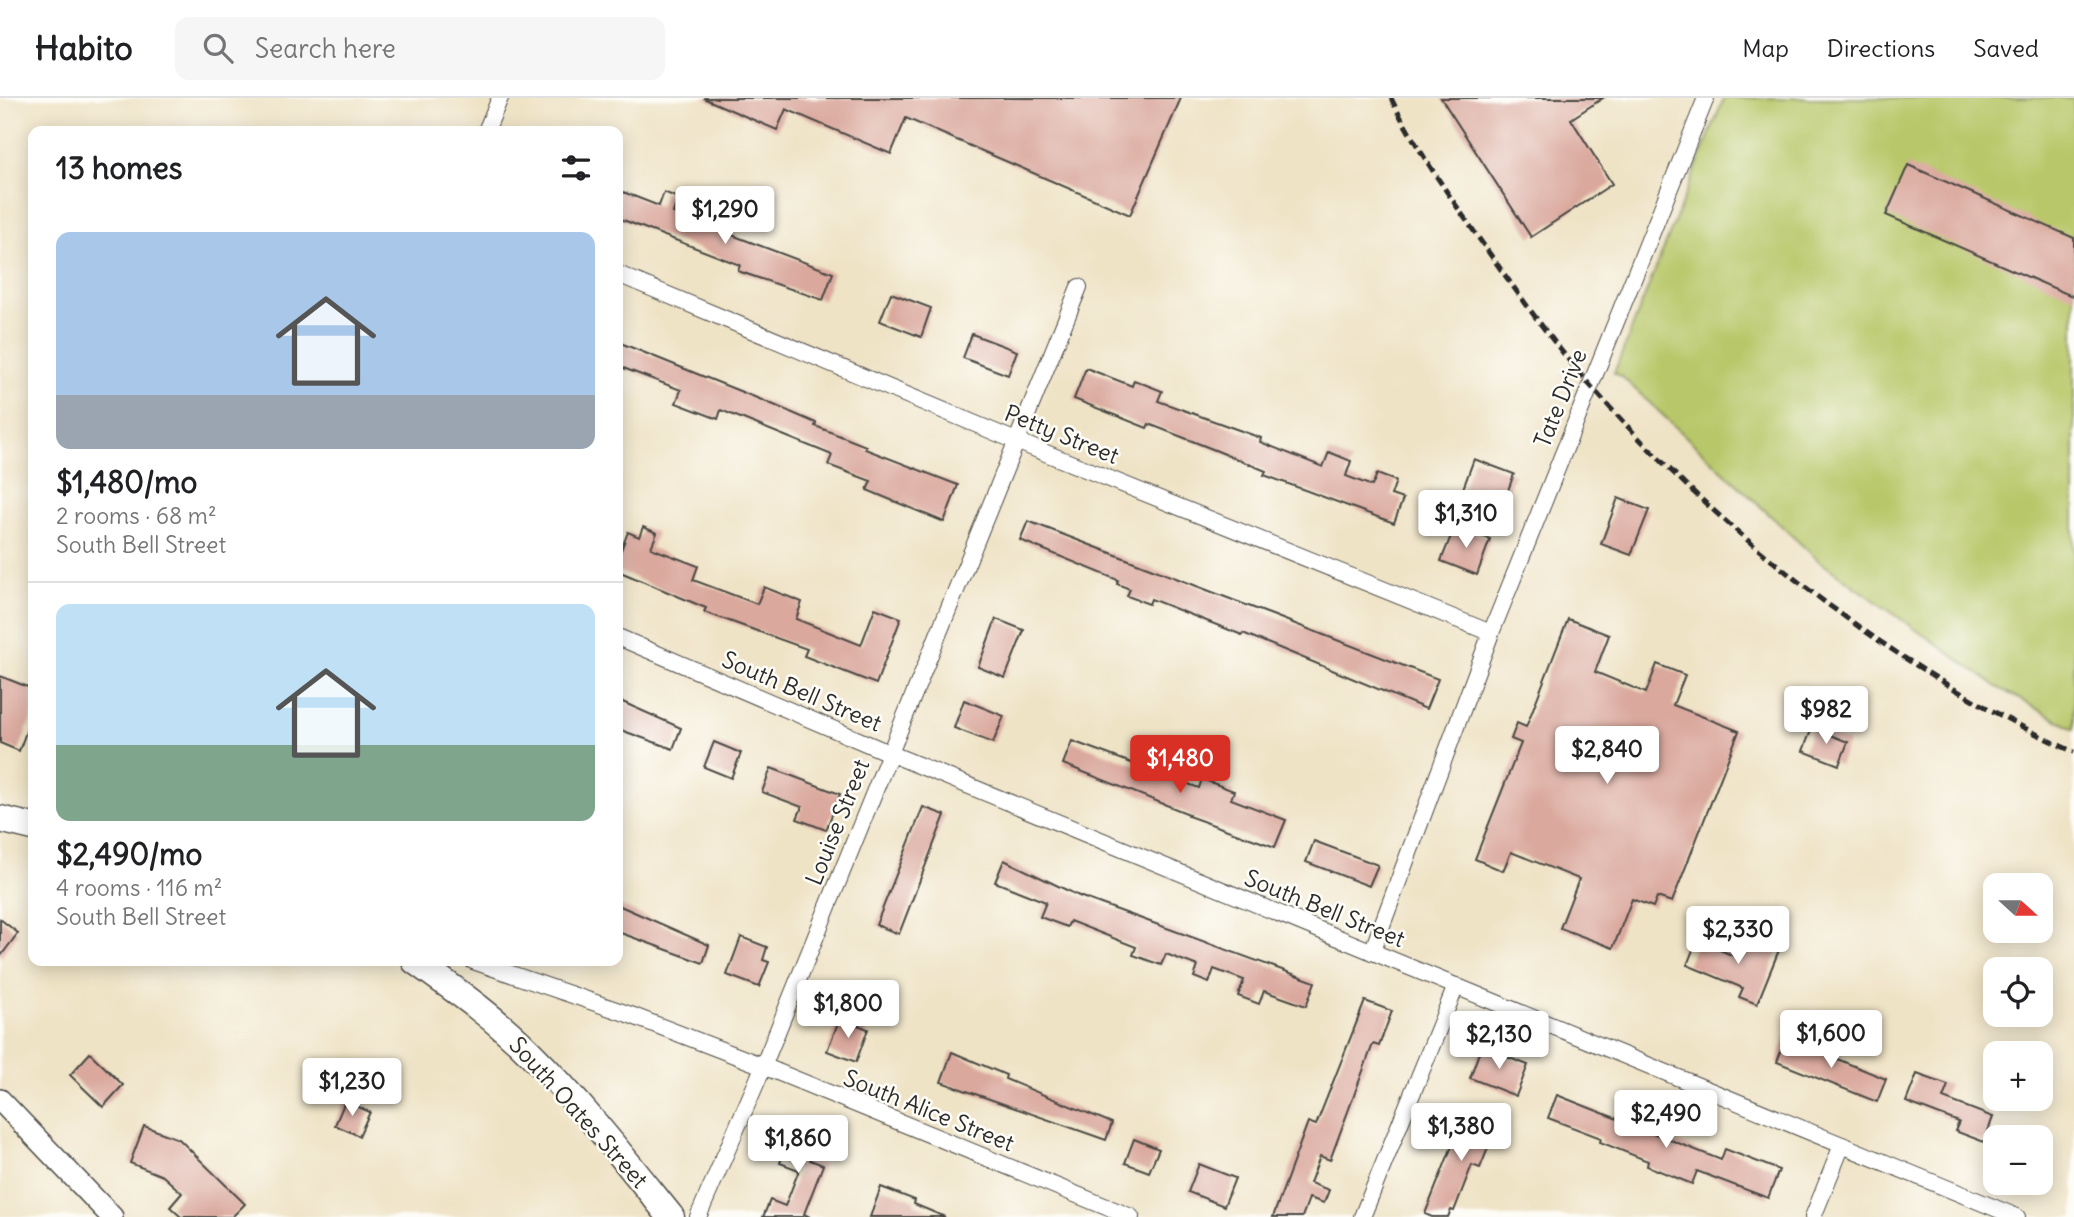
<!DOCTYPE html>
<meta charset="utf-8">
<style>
body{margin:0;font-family:Delius,sans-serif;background:#f6f6f6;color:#202124;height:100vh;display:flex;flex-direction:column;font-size:26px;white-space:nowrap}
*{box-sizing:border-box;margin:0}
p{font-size:23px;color:#757577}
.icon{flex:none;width:38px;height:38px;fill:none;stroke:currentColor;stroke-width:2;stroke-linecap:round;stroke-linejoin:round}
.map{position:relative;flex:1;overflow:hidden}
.details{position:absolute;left:28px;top:28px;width:595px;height:840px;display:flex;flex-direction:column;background:#fff;border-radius:14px;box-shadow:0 4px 18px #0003}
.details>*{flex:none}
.needle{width:46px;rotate:111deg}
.buttons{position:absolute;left:1983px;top:775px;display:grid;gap:14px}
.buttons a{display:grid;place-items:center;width:70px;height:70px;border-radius:14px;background:#fff;box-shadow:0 4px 18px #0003;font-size:35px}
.price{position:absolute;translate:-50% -60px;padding:0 16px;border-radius:7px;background:#fff;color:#222;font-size:23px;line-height:46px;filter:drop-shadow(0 2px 4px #0008)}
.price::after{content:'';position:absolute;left:50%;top:42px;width:21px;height:16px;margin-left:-10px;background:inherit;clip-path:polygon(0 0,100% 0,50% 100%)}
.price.selected{background:#d93025;color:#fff}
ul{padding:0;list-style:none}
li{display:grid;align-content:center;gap:14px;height:371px;padding:0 28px}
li+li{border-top:2px solid #e0e0e0}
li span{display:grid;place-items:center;height:217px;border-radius:14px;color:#555}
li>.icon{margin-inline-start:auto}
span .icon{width:126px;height:126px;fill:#fffc;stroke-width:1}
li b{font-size:30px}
h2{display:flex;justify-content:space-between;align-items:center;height:84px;padding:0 28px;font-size:30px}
header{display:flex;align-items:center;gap:42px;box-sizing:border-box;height:98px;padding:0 35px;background:#fff;border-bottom:2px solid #e0e0e0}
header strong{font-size:33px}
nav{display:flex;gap:38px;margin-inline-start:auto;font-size:24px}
.search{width:490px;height:63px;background:#f6f6f6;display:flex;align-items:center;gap:18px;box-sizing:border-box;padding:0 24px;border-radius:14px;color:#757577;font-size:26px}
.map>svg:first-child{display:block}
.green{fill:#b8c769;stroke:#72794a;stroke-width:2}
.building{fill:#daa89d}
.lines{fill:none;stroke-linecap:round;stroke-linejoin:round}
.minor-casing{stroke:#484742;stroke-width:18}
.tertiary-casing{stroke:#484742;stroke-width:24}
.primary-casing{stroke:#484742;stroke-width:29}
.minor{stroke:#fff;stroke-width:16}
.tertiary{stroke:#fff;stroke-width:21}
.primary{stroke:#fff;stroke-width:26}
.rail{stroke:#2b2b2b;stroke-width:5;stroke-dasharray:10 5;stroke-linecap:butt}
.labels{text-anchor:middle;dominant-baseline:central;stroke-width:5;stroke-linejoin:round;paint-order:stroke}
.street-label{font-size:23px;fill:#2b2b2b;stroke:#fdfcf7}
</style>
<header>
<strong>Habito</strong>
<div class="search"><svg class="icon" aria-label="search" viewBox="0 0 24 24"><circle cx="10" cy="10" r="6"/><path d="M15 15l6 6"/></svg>Search here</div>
<nav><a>Map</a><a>Directions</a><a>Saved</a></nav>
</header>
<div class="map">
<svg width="2074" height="1119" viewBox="0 0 2074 1119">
<rect width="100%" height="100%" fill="#fdfcf7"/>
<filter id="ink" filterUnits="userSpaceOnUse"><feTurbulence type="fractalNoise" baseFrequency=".0143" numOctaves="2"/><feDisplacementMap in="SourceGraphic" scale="14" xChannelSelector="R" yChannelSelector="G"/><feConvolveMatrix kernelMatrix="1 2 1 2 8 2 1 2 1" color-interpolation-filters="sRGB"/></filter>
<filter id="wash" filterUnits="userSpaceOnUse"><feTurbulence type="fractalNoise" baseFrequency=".00686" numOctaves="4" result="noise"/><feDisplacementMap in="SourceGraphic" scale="28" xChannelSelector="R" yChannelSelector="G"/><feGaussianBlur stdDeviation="1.57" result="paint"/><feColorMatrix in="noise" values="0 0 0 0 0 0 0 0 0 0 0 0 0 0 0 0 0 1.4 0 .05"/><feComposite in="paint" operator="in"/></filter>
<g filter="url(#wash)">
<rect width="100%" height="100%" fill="#efe3c6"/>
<polygon class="green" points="1724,0 2074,0 2074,631 1997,589 1819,463 1621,278 1614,275"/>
<g id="blocks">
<g class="building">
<polygon points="703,0 1181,0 1130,117 906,20 891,56 786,11 777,32"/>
<polygon points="1441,0 1603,0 1571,21 1612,86 1531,139"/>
<polygon points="1908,67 2074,140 2074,199 1886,117"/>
<polygon points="618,92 659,108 664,94 678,100 673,115 833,175 823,202 738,173 740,167 618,120"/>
<polygon points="891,195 931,210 921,239 880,223"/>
<polygon points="972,236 1017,253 1008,277 963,260"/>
<polygon points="618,244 774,307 816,325 815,328 866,348 865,351 958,387 944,424 867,392 871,383 828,367 832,357 721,312 718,321 676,305 681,292 618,268"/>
<polygon points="1086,270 1132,288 1134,282 1162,293 1158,303 1261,340 1260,344 1323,369 1329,354 1351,363 1346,378 1372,388 1377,376 1396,383 1391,397 1403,401 1394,425 1264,377 1266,373 1215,352 1149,326 1147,330 1074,301"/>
<polygon points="1474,361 1514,376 1500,414 1460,399"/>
<polygon points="1618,400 1649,412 1631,457 1601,446"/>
<polygon points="1028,423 1438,581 1426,611 1243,535 1242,537 1151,501 1149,506 1127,498 1130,491 1117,486 1118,482 1020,442"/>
<polygon points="1455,428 1490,441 1477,477 1441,463"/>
<polygon points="643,429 657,435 651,450 698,468 693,482 757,506 764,489 802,504 796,521 861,547 875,510 901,520 876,586 804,558 807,551 704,514 706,510 618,473 618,460 628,434 639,439"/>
<polygon points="996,521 1024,532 1005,580 978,569"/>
<polygon points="1568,521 1609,537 1595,574 1646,595 1657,566 1685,577 1673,607 1739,633 1672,804 1657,799 1653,809 1632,801 1613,850 1560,830 1579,781 1511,754 1503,773 1475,761 1521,645 1511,641 1517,625 1526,629"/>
<polygon points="0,578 33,591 33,615 19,653 0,645"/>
<polygon points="618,602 681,630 673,651 618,631"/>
<polygon points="964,602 1004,618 993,645 954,630"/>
<polygon points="1812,630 1848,644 1839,667 1803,653"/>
<polygon points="1072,643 1199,690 1202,681 1234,693 1231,701 1286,722 1275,749 1188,718 1189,716 1063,666"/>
<polygon points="714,644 741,655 731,680 704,669"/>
<polygon points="771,670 840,696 826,732 797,721 802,709 762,694"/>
<polygon points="923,709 945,717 899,836 876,827"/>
<polygon points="1314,743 1378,767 1369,788 1306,764"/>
<polygon points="1004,762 1079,798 1315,884 1306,908 1264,893 1259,906 1238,898 1244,882 1214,871 1209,885 1194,879 1198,868 1166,856 1161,867 1133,857 1136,849 1070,823 1067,829 1040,819 1046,804 995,784"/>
<polygon points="618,807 709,847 703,865 618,834"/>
<polygon points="0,821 18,835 0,859"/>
<polygon points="1745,838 1779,852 1757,906 1739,899 1743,890 1687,867 1697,842 1736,859"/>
<polygon points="741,839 767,849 763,862 769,864 759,889 727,877"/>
<polygon points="1365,903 1392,913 1379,948 1373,946 1330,1062 1320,1058 1310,1085 1329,1092 1324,1105 1309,1100 1302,1119 1273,1119 1308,1024 1316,1027"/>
<polygon points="840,920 868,931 856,964 827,953"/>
<polygon points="1786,940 1886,981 1877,1004 1777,964"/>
<polygon points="1481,949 1528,967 1516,998 1470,980"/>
<polygon points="952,954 1006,977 1005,981 1112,1025 1106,1042 941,984"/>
<polygon points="90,955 123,987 103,1009 70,977"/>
<polygon points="1917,976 1948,987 1943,1000 1993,1019 1984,1044 1955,1033 1959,1024 1906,1004"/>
<polygon points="1557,997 1721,1062 1725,1051 1779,1072 1768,1100 1697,1073 1692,1086 1647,1068 1648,1063 1600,1044 1601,1040 1548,1020"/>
<polygon points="345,1003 370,1014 359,1038 335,1027"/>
<polygon points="1466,1013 1498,1025 1480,1070 1472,1067 1454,1113 1451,1112 1448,1119 1432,1119 1425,1116"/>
<polygon points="144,1028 179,1041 245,1106 232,1119 181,1119 170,1109 182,1095 163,1078 130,1065"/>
<polygon points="793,1029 819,1039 810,1062 823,1067 804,1116 810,1119 763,1119 770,1102 785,1108 799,1072 780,1065"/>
<polygon points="1134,1041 1159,1051 1149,1074 1125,1065"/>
<polygon points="1199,1066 1235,1080 1224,1108 1188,1094"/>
<polygon points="881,1089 915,1102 914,1106 945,1119 870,1119"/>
</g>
</g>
</g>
<g filter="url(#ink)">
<use href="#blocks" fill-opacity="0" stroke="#484742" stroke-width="2"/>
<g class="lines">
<g class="minor-casing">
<g id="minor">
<polyline points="486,33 500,0"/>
<polyline points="618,176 1016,343 1491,535"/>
<polyline points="618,539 889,655 2017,1119"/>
<polyline points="1372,854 1491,535 1706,0"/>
<polyline points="473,863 628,916 763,968 1131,1119"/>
<polyline points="698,1119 758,981 1079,189"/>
<polyline points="1362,1119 1456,888"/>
<polyline points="1813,1119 1842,1047"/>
</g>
</g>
<g class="tertiary-casing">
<polyline id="tertiary" points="0,1002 112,1119"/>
</g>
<g class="primary-casing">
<g id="primary">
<polyline points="0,721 33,729"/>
<path d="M415,863C454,891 494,919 528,953C580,1004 625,1062 671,1119"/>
</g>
</g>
<use href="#minor" class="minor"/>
<use href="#tertiary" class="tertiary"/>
<use href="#primary" class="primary"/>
<path class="rail" d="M1391,0C1415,50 1455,106 1487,152C1520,198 1552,244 1589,286C1719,435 1895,572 2074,654"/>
</g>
</g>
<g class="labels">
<g class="street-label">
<text transform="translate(1560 300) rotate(-68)">Tate Drive</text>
<text transform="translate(1062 336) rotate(22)">Petty Street</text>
<text transform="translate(802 593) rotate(23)">South Bell Street</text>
<text transform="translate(837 724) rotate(-68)">Louise Street</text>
<text transform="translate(1325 810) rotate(22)">South Bell Street</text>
<text transform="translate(929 1012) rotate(22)">South Alice Street</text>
<text transform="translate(579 1014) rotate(48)">South Oates Street</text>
</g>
</g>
</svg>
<div class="buttons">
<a><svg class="needle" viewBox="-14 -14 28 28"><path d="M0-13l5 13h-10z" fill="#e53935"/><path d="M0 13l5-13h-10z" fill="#757577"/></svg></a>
<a><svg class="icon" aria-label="locate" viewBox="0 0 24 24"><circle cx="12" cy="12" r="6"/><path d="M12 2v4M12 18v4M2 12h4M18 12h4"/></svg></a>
<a>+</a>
<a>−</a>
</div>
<b class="price" style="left:725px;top:148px">$1,290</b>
<b class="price" style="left:1466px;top:452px">$1,310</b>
<b class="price" style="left:1826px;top:648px">$982</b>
<b class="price" style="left:1607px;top:688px">$2,840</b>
<b class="price selected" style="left:1180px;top:697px">$1,480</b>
<b class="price" style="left:1738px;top:868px">$2,330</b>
<b class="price" style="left:848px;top:942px">$1,800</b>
<b class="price" style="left:1831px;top:972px">$1,600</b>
<b class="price" style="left:1499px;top:973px">$2,130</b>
<b class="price" style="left:352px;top:1020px">$1,230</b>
<b class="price" style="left:1666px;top:1052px">$2,490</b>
<b class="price" style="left:1461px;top:1065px">$1,380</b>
<b class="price" style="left:798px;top:1077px">$1,860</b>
<section class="details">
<h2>13 homes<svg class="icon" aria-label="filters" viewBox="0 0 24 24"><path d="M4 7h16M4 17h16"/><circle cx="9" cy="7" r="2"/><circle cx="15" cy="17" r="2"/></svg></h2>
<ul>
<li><span style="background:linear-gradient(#a9c7e8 75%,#9aa5b1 0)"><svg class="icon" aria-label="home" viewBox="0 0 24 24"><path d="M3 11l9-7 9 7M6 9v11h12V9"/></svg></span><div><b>$1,480/mo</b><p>2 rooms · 68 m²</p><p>South Bell Street</p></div></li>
<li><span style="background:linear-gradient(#bfe0f5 65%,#7fa58c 0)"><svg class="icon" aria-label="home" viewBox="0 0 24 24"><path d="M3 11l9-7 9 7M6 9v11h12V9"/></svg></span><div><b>$2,490/mo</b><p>4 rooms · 116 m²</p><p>South Bell Street</p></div></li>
</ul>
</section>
</div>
